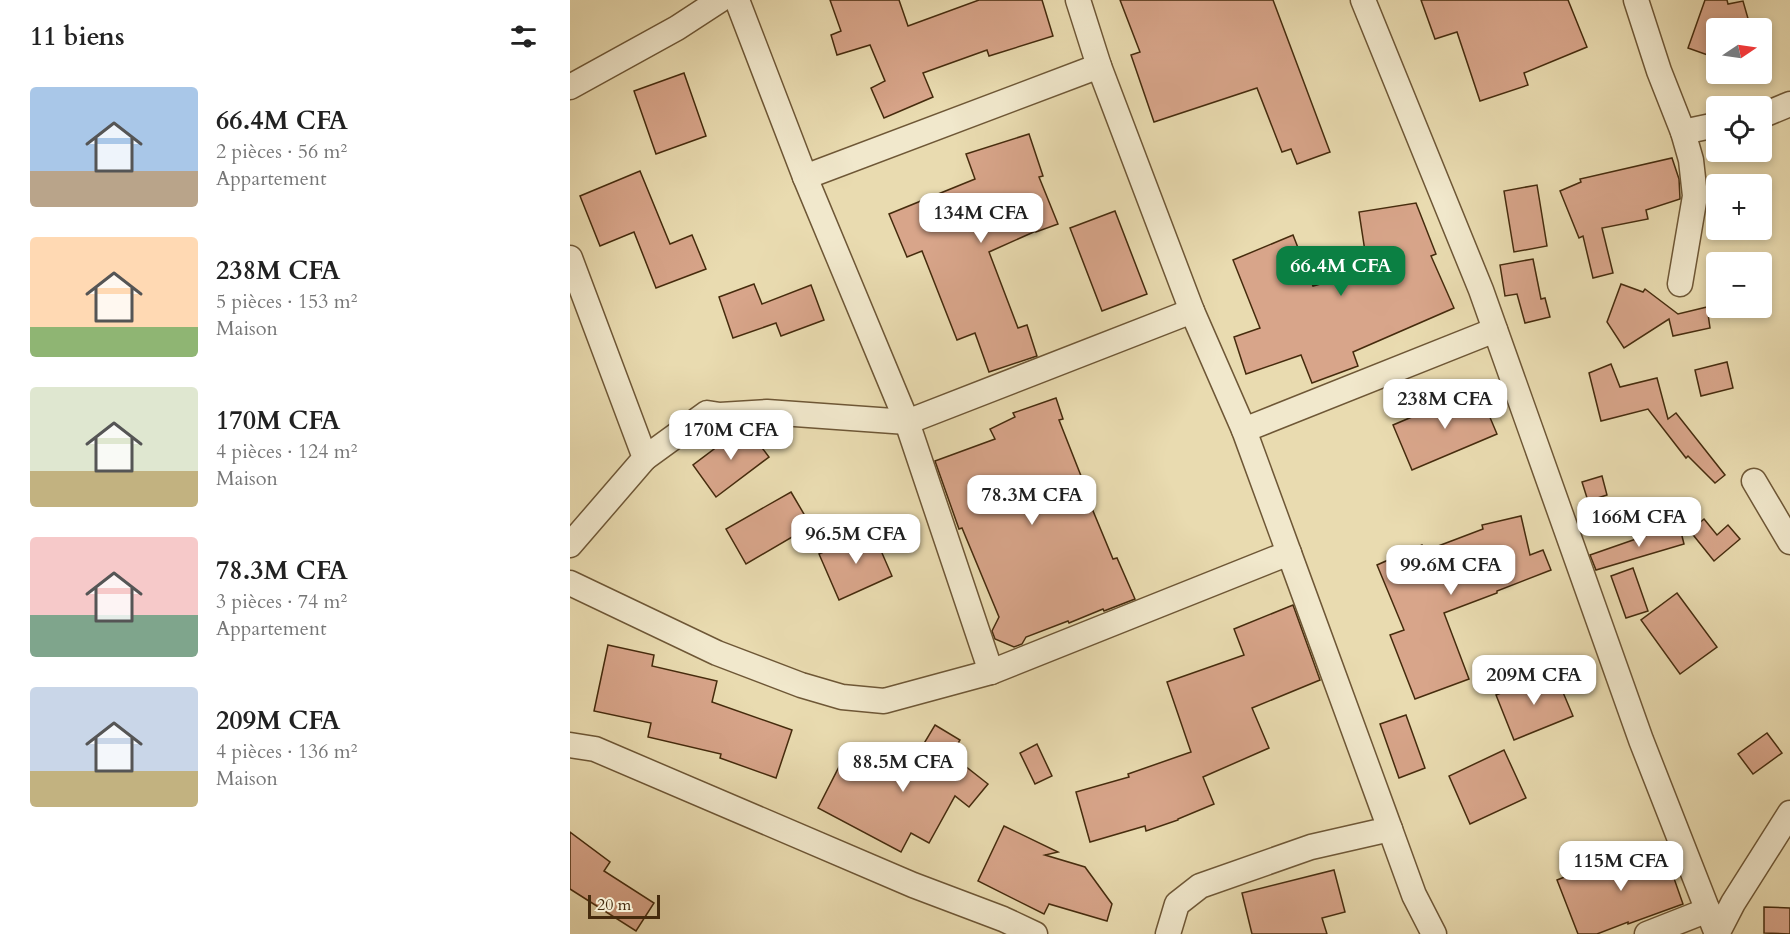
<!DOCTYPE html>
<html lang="fr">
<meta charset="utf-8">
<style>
body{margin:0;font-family:Cardo,serif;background:#f6f6f6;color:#222;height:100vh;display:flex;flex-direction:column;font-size:22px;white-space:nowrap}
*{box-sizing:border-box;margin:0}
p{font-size:20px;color:#767676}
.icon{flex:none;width:33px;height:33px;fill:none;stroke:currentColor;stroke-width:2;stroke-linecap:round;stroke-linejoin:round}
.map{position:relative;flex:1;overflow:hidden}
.details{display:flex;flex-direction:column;background:#fff;width:570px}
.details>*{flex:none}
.needle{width:39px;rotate:77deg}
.tools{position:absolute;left:1136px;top:18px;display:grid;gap:12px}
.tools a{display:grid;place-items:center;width:66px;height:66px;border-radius:6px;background:#fff;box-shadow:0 3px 9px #0003;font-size:30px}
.scale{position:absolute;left:18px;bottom:15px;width:72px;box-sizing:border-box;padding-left:6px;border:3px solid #452b0d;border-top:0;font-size:16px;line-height:21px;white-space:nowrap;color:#452b0d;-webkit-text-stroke:4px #f1e8cc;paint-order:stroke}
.price{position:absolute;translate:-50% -51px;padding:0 14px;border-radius:12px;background:#fff;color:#222;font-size:20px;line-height:39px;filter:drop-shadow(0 2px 3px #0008)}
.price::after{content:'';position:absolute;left:50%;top:36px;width:18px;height:14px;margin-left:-9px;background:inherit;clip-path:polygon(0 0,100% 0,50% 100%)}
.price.active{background:#0b8043;color:#fff}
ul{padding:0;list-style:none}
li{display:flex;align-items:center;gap:18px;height:150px;padding:0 30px}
li span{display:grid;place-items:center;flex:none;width:168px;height:120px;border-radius:6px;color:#555}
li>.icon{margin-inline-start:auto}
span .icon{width:72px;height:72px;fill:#fffc;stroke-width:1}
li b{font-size:26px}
h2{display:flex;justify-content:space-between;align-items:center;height:72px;padding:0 30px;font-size:26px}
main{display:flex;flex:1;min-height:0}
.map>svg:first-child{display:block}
.building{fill:#d8a58a;stroke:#452b0d;stroke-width:1.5}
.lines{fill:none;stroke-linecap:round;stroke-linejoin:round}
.street-casing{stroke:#6e5736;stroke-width:27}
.street{stroke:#f1e8cc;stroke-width:24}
</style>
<main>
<section class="details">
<h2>11 biens<svg class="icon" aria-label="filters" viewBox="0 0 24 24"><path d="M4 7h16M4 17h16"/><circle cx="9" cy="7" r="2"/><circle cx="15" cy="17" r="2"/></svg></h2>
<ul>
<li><span style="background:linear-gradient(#a9c7e8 70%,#b9a48a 0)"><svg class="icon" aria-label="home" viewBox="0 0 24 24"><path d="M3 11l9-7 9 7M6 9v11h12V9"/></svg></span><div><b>66.4M CFA</b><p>2 pièces · 56 m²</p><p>Appartement</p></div></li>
<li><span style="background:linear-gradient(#ffd9b3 75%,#8fb573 0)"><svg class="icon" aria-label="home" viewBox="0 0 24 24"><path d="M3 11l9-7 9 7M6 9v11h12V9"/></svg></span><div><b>238M CFA</b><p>5 pièces · 153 m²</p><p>Maison</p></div></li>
<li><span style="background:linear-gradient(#dfe7d0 70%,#c2b280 0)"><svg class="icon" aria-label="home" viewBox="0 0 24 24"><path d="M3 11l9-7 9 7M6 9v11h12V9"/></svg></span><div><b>170M CFA</b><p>4 pièces · 124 m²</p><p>Maison</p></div></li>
<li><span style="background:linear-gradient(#f6c9c9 65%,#7fa58c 0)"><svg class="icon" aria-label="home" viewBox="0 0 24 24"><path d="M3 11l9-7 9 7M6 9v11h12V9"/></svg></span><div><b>78.3M CFA</b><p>3 pièces · 74 m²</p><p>Appartement</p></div></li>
<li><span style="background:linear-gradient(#c9d6e8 70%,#c2b280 0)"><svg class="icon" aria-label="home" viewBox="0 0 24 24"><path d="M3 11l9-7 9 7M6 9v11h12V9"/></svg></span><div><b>209M CFA</b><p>4 pièces · 136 m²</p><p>Maison</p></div></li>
</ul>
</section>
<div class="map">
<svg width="1220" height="934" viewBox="0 0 1220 934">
<rect width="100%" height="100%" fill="#e9dbb0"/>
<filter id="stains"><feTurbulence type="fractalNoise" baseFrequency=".00333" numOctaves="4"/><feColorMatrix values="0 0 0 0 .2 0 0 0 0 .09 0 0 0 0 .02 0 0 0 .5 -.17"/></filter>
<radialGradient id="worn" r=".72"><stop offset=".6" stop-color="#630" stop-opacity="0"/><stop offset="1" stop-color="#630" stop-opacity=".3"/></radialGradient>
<g class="building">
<polygon points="260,0 329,0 338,26 409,0 472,0 483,36 419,56 417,50 353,73 363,97 314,118 301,88 315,81 300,45 267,55 261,35 271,31"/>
<polygon points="550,0 703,0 760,152 727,164 721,149 712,152 687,88 584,122 561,55 570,52"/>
<polygon points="851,0 998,0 1017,47 954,73 958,85 910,101 887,32 865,39"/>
<polygon points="1135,0 1157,0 1158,4 1173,1 1179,22 1156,28 1146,28 1146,58 1118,48"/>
<polygon points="114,73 136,136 86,154 64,91"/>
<polygon points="459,134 473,176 469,177 488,224 466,232 466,231 419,252 448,328 457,325 467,356 419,372 405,333 387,340 352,251 337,257 319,214 405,179 396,154"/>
<polygon points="1102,158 1109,179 1110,199 1076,210 1078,219 1032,228 1043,273 1023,278 1013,236 1009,238 990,191 1011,182 1010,179"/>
<polygon points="70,171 100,244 122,235 136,269 86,288 64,232 30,246 10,196"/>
<polygon points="967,185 977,246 944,252 934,191"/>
<polygon points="846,203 866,254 861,256 884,308 783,352 788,366 742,383 731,355 676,374 664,337 690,328 663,260 723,235 743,286 798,271 789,212"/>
<polygon points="545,211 577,294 532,311 500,228"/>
<polygon points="963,259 971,299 975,298 980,317 955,323 947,294 935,296 930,265"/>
<polygon points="184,284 192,304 241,285 254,320 211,336 206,323 163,338 149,297"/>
<polygon points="1051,284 1073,292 1075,289 1108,314 1137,307 1140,328 1103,336 1099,319 1054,348 1037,322"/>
<polygon points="1157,362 1163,388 1131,396 1125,370"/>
<polygon points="1041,364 1050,387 1087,378 1098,419 1106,413 1155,475 1145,483 1118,456 1116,458 1078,409 1031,421 1019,373"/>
<polygon points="908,389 927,434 842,470 823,425"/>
<polygon points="486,398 493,419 489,420 513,481 511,482 543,559 547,558 565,599 534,611 533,609 499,623 498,621 456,637 452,644 444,647 425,639 422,631 429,617 392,528 389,529 365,461 425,439 420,429 445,417 443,413"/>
<polygon points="172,428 177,428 199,457 146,497 123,465"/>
<polygon points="1032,476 1037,495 1018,501 1012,482"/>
<polygon points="221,492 241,526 176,564 156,529"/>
<polygon points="951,516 960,555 973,550 981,570 927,591 927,593 874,613 899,679 845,699 820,635 834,630 807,565 852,545 855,551 913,529 912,525"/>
<polygon points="1134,519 1147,535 1158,525 1170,539 1144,561 1120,531"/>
<polygon points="1109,524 1114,544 1026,570 1020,555"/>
<polygon points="302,530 322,576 269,600 249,554"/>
<polygon points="1063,568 1078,611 1056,618 1041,576"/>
<polygon points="1107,593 1147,647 1110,674 1071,620"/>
<polygon points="723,605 750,680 682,708 699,748 633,777 644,804 608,819 608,820 576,831 575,826 520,842 506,792 559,777 558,774 621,752 597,682 674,655 664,629"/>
<polygon points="38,645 84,655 82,666 147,681 142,702 222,730 206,778 150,758 151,754 78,737 81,723 24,711"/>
<polygon points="984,671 1003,716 944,740 926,695"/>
<polygon points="836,715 855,768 829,778 810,724"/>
<polygon points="365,725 390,740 381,755 418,784 399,807 385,796 359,843 341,833 331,852 248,808 276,753 331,782"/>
<polygon points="1197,733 1212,753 1183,774 1168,754"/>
<polygon points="467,744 482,776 465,784 450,753"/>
<polygon points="934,750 956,798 900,824 879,776"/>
<polygon points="434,826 488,852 475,855 515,867 542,904 537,921 479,904 474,914 408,881"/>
<polygon points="0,832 40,862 34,871 84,903 66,931 0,889"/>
<polygon points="1091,843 1102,866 1100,867 1113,904 1058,924 1058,922 1027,934 1008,934 987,880 1023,866 1027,874"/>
<polygon points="764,870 775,912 752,918 757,934 682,934 672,893"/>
<polygon points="1194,907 1220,908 1220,934 1194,933"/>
</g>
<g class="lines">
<g class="street-casing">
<g id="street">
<polyline points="167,0 235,177 337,422 421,672"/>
<polyline points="793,0 911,290 1071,740 1147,934"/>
<polyline points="1066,0 1089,71 1113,132 1121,160 1125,196 1110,284"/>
<polyline points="0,87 107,28 150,0"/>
<polyline points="1191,116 1220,104"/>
<polyline points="1113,132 1146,125"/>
<polyline points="235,177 529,66"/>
<polyline points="0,258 75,458 0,545"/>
<polyline points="674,430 925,330"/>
<polyline points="75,458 137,413 150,415 197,412 337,422 622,311"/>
<polyline points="1184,481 1220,542"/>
<polyline points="0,583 147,653 231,685 272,697 314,701 421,672 719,553 674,430 622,311 529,66 508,0"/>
<polyline points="0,745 25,749 343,885 433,919 465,934"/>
<polyline points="820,829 844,895 864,934"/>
<polyline points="598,934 607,904 630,886 741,847 820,829 719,553"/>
<polyline points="1077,934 1138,910"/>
<polyline points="1147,934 1163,903 1220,813"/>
</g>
</g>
<use href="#street" class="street"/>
</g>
<rect width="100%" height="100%" filter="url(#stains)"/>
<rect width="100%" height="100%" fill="url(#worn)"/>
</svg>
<div class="tools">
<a><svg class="needle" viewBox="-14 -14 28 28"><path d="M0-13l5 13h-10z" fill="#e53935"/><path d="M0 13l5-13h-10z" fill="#767676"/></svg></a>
<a><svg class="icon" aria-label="locate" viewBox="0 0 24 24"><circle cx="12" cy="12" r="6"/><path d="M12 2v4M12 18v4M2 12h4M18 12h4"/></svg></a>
<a>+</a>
<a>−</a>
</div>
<div class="scale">20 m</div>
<b class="price" style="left:411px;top:244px">134M CFA</b>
<b class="price active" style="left:771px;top:297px">66.4M CFA</b>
<b class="price" style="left:875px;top:430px">238M CFA</b>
<b class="price" style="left:161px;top:461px">170M CFA</b>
<b class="price" style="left:462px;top:526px">78.3M CFA</b>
<b class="price" style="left:1069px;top:548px">166M CFA</b>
<b class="price" style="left:286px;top:565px">96.5M CFA</b>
<b class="price" style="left:881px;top:596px">99.6M CFA</b>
<b class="price" style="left:964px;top:706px">209M CFA</b>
<b class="price" style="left:333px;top:793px">88.5M CFA</b>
<b class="price" style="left:1051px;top:892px">115M CFA</b>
</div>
</main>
